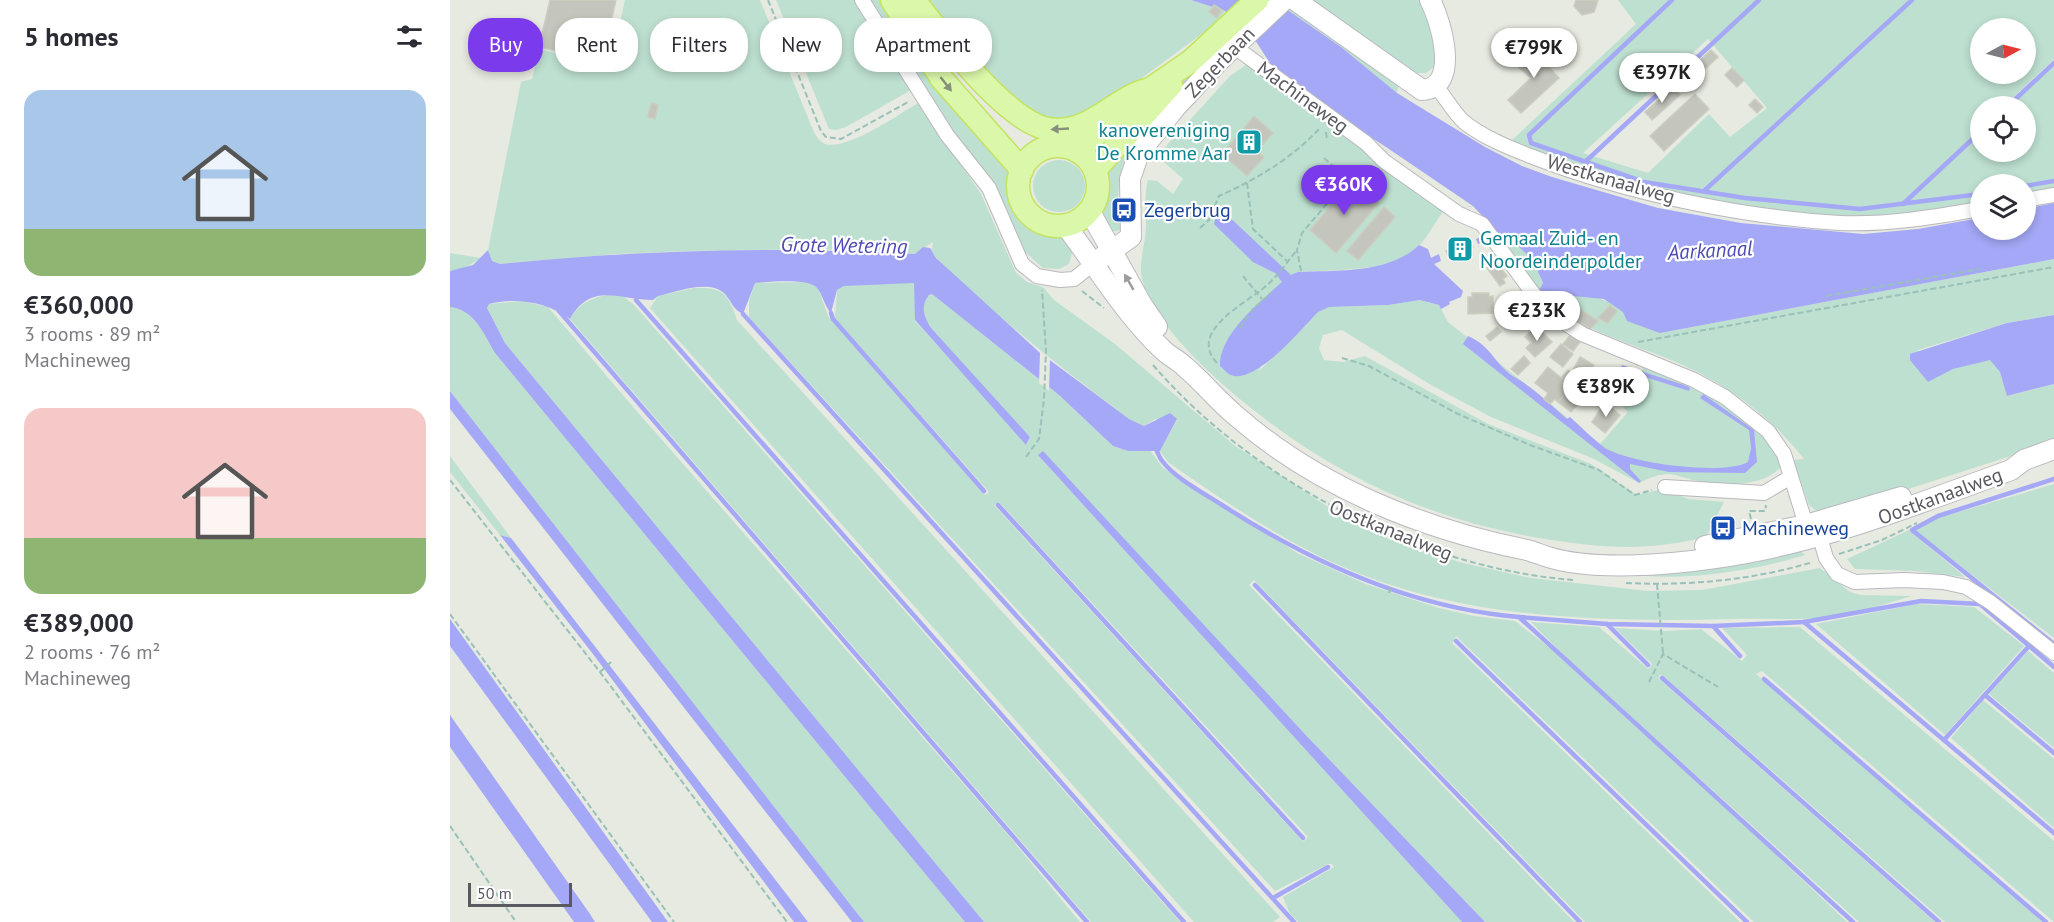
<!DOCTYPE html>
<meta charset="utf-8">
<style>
body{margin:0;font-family:"PT Sans",sans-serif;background:#f7f7f7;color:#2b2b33;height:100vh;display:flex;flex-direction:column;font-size:22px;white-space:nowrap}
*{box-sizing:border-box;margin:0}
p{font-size:20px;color:#7c7c81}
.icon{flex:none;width:33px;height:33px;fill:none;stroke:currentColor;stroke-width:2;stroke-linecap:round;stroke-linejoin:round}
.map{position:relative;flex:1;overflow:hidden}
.drawer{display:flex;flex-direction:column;background:#fff;width:450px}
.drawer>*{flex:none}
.banner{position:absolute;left:18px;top:18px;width:570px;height:54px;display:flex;gap:12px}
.needle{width:39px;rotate:83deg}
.tools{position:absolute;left:1520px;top:18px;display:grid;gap:12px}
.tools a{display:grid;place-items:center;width:66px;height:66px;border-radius:50%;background:#fff;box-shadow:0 3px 9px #0003;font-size:30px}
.scale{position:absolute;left:18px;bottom:15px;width:104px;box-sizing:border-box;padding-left:6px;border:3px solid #595960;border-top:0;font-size:16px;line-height:21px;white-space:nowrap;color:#595960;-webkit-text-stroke:4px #fff;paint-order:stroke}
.price{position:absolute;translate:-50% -51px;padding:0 14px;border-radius:21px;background:#fff;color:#222;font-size:20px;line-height:39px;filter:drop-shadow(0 2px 3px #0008)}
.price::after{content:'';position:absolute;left:50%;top:36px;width:18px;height:14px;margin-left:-9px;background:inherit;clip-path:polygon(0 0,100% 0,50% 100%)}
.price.selected{background:#7c3aed;color:#fff}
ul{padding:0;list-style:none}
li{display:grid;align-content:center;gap:12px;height:318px;padding:0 24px}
li span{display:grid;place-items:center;height:186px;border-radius:18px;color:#555}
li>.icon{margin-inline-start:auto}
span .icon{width:108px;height:108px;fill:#fffc;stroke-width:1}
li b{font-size:26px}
h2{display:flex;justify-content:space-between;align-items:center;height:72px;padding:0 24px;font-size:26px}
.tag{padding:0 21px;border-radius:24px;background:#fff;box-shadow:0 3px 9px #0003;font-size:21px;line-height:54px}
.tag.selected{background:#7c3aed;color:#fff}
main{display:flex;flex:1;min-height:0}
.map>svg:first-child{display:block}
.green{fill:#bee0d0;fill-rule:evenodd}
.water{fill:#a4a8f6}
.pier{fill:#e7eae0}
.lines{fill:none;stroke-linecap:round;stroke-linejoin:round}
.stream{stroke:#a4a8f6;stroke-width:4.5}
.building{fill:#c4c6bd;stroke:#cbcebf;stroke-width:1.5}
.street-casing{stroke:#b9b8be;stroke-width:16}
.secondary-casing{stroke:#bab9c1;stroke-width:22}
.primary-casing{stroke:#c4e360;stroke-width:25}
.path{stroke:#99c0b9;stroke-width:2;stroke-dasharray:6 3;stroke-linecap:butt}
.street{stroke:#fff;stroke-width:14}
.secondary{stroke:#fff;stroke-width:20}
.primary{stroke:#dbf7a9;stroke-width:22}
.oneway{fill:#86907a}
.oneway2{fill:#9b9ba0}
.labels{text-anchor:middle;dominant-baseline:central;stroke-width:4.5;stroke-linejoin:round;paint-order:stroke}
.street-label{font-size:20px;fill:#595960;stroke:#fff}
.culture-label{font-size:20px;fill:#0d838f;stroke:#fff;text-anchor:end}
.transit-label{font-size:20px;fill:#164399;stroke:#fff;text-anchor:start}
.water-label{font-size:21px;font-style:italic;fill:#4e4ab6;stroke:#fff}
</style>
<main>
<section class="drawer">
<h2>5 homes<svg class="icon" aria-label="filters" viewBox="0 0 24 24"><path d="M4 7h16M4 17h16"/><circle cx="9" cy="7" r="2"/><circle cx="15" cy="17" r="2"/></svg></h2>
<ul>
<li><span style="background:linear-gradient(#a9c7e8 75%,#8fb573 0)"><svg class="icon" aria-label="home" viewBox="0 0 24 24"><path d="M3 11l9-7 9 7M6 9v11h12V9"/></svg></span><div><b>€360,000</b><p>3 rooms · 89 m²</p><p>Machineweg</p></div></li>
<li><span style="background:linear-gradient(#f6c9c9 70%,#8fb573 0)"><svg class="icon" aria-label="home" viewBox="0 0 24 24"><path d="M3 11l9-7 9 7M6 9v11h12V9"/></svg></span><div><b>€389,000</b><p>2 rooms · 76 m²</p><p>Machineweg</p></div></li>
</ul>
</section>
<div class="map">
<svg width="1604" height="922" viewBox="0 0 1604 922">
<rect width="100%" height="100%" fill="#e7eae0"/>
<g class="green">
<path d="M175,0H310L363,130C366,136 369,141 375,144C397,151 449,114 468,103L531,194L566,273L577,282L593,287L604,300L665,344L784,445L889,514L958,544L1009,562L1081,578L1198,591L1252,590L1370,568L1400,592L1411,595L1462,596C1438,603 1412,612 1387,616C1353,621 1317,618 1283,619C1154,622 1018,620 898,569C836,543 773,501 718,462L710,451L727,420L705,419L694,426L679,419C627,380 577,341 528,297C512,282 491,268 480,248L482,249L483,242L465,254L374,249L240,251L167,254L50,264L42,261L38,250L71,82L82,79L89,49L160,66Z"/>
<polygon points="326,0 411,0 461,90 396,127 386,130 379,129"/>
<polygon points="418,0 436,0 561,172 565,199 571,213 589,227 611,233 623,249 619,264 609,269 593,268 575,252 548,192 495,120"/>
<polygon points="468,0 741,0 775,11 768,22 666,97 617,122 577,114"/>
<polygon points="823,0 840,0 950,80 947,93 891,47"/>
<polygon points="862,0 971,0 986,41 985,66 976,73 963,73"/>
<path d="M1168,0H1604V59L1554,106H1530V129L1451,203L1430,204L1447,205L1476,201L1455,203L1530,134V152H1575V106H1559L1604,65V190L1575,196V184H1530V204C1493,209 1454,217 1417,217C1297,219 1172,186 1062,140L1186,24ZM1530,28H1575V74H1530ZM1258,39L1317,108L1280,137L1259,114L1198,173L1133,153Z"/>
<path d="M765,48C739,79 691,127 674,162C670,171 667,202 668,210H672L671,230L660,232L652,219L654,174L713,103Z"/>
<path d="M797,64L815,79L818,76L994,210C984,224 974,244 960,255C936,271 877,270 848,272L809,371L868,311L879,307L938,305L970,300L989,305L998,322L1150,444L1178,412L1173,407L1194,367C1241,387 1315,412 1331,467C1310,489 1270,485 1243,480C1235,478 1227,475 1220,474C1209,474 1199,478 1189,483L1144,459L1041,417L981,385L892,330L873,335L869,348L874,360L893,362L915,356L1038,424L1141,464L1187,495L1213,489L1239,499L1274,502L1256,537C1194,552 1151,548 1089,538C968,517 871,469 778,389C749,364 701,317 692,279C688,261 696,244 696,225C696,209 694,196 698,180L707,181L723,194L733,179L707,156L780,76Z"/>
<circle cx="609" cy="186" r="26"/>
<path d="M1050,239C1075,243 1084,261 1093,283L1088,292Z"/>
<polygon points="0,253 31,258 13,269 0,271"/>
<path d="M1604,259V315L1557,323L1468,350L1478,382L1503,369L1540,359L1550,372L1558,396L1604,384V442L1390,511L1369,513L1359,505L1343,460L1354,459C1316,410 1265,376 1206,354C1166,339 1125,325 1092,298C1107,300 1122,294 1139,296C1160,298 1190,321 1210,333Z"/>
<path d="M359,282L368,288L378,316L535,495L539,492L385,318L387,290L394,286L450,282L465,283V321L577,444L580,437L481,329C474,316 470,307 479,295L482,294L609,395L663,446L678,451L699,449L713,468L849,554L916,584L989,608L1024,616L1065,621L1126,668L1081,622L1149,627L1198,669L1202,664L1165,628L1216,631L1251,629L1292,661L1297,655L1272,628L1350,627L1604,841V922L1312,671L1306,674L1592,922H1495L1211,674L1208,678L1485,922H1409L1155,693L1397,922H1304L1006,636L1002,643L1290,922H1135L804,580L799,585L1124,922H1035L588,455L1012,922H848L839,912L833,897L884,867L882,864H878L825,891L299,317V301L305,283ZM549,502L858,837L853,842L544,505Z"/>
<path d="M244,288C272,287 278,292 287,320L830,917L823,922H744L200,308L208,296Z"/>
<path d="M161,294L173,296L184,305L730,922H641L120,319C130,302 142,298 161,294Z"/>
<polygon points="72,301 98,307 184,408 553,829 630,922 534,922 55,343 37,308 39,304"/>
<path d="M0,307C25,310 33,333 45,353L515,922H414L0,391Z"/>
<polygon points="0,456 61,538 50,535 0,472"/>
<polygon points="1604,484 1604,638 1464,530 1485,519"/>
<polygon points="1459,530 1515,577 1465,571 1405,569 1397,559"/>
<path d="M1348,549L1355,555C1303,571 1230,582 1176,574Z"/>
<polygon points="1467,604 1524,607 1574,646 1495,735 1366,624"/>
<polygon points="1578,651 1604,673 1604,748 1539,694"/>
<polygon points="1533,700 1604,759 1604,828 1501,738"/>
</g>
<g class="water">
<path d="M741,0H823L891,47L947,93L1035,147L1072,166L1102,177L1208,208L1291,223L1413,234L1468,229L1530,218V230H1575V209L1604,203V259L1210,333L1177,321L1173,312L1154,299L1112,295L1102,299L1092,298L1088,292L1093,283C1082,255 1062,228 1028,244L1026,239L1036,234L1040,224L1023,206L1010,208L937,158L936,147L856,96L825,71L805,40L809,36L775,11Z"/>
<path d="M774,212L841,275L848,272C887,270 939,274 969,245L978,249L981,258L989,254L991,261L984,264L1013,291L1011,297L999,302L1000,304L991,309L989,305L970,300L938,305L879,307L868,312C852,328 806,385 781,375C777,374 774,369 770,366C769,334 810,302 832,282L825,273L803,262L764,224L766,216Z"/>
<path d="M473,247L480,248L486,258L589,352L679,419L694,426L720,413L727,419L710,451H678L663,446L609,395L482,294L479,295C470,307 474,316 481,328L580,437L576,445L465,320L464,283L394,286L387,290L381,313C374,305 373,295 367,288C359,278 318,282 305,283L293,314C282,309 282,301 274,293C259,279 225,292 208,296L203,300C170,300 141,281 120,319C97,302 67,297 39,304L37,308L55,343L534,922H515L45,353C33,333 25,310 0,307V271L23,265L38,250L42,261L50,264C188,250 327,246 465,254Z"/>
<polygon points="1604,315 1604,384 1557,396 1550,372 1540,360 1503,369 1478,382 1460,360 1460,354 1557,323"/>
<path d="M1018,336C1042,346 1045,366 1066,378C1084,388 1101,405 1117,419L1120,417C1131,427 1143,439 1155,448C1179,463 1273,476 1298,462L1301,448L1299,430L1250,398L1253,394L1304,430L1307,462L1295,473L1219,472L1180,464V469L1191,481L1189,483L1013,344Z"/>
<polygon points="1172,365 1237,386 1240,388 1239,391 1170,369"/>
<polygon points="0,391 414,922 402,922 0,409"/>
<polygon points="593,451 852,731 1035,922 1012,922 588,455"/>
<polygon points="50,535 61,538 358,922 344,922 143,654"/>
<polygon points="0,619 218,922 202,922 0,646"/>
<polygon points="0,715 140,914 145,922 124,922 0,747"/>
</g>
<g class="pier">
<polygon points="936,147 1023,206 1010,208 937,158"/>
<polygon points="590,351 600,358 599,391 589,383"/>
</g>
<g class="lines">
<g class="stream">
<polyline points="1222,0 1079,135 1081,143 1194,182 1295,198 1410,209 1530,194"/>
<polyline points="1558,106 1604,63"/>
<polyline points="1135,162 1309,0"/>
<polyline points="1575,186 1604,181"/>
<polyline points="1254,191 1462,0"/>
<polyline points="1453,204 1530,132"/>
<polyline points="186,300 734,922"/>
<polyline points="109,311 637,922"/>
<polyline points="381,313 383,319 534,491"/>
<polyline points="293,314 844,922"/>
<path d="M705,446C707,451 709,458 713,462C725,478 755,494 772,505C862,563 961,608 1069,617L1403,922"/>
<polyline points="1604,479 1488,516 1462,530 1604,644"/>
<polyline points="548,505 853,838"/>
<polyline points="805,585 1130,922"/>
<polyline points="1069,617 1157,624 1263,626 1290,656"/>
<polyline points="1354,622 1604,833"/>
<polyline points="1157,624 1198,665"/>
<polyline points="1263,626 1354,622 1471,601 1530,604 1604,667"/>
<polyline points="1006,641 1297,922"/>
<polyline points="1212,678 1489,922"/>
<polyline points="1314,679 1596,922"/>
<polyline points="1535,695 1604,753"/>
<polyline points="1494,740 1579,646"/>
<polyline points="823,898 878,867"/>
</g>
</g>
<g class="building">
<polygon points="100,0 166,0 152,62 89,47"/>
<polygon points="1126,0 1148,0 1144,12 1132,15 1124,6"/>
<polygon points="764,5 772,10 767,18 759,12"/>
<polygon points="1095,41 1104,50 1082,70 1085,74 1096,64 1109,78 1071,113 1058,100 1081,78 1068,67"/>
<polygon points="1261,50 1268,57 1253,71 1246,64"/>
<polygon points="1282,68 1294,80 1287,87 1275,75"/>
<polygon points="1223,87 1230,95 1202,120 1195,112"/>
<polygon points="1245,94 1259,109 1214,151 1200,136"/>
<polygon points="1305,99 1313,107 1307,113 1299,105"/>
<polygon points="201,103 208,105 205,119 198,117"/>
<polygon points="804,116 823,133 807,151 814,157 797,176 772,154"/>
<polygon points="903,180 929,203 886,253 860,230"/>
<polygon points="934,207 945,217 908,260 897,251"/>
<polygon points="1020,241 1023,247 999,258 996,251"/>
<polygon points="1046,262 1057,276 1053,279 1055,283 1050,286 1037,268"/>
<polygon points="1022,293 1039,293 1039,297 1043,296 1043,313 1018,314 1018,297 1022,297"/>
<polygon points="1160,305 1167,311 1158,323 1148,318"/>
<polygon points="1117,306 1123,310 1125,306 1148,321 1140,329 1114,313"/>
<polygon points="1086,326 1102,342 1085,357 1076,348 1081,343 1075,337"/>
<polygon points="1047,327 1051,332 1040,341 1036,336"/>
<polygon points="1121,334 1131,341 1123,351 1113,344"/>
<polygon points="1111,344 1123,354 1113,367 1100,357"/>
<polygon points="1074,356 1080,363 1068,375 1061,369"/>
<polygon points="1130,357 1144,365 1140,371 1149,375 1144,384 1138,380 1139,378 1123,370"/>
<polygon points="1098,367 1122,387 1108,402 1105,399 1100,404 1094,399 1098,393 1085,383"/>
<polygon points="1118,370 1130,380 1124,387 1112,377"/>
<polygon points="1122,387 1134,397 1121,412 1108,402"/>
<polygon points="1157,404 1170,415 1155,433 1142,422 1151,408 1152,409"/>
</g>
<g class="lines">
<g class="street-casing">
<g id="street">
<polyline points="412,0 497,135 539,188 572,264 587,276 610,280 624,279 644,263"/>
<polyline points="793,53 916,143 934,161 1009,214 1032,224 1096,311 1132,334 1244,380 1275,397 1318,431 1334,454 1356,525 1370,537 1376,558 1387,574 1405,582 1454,580 1493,582 1516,587 1540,602 1604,653"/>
<path d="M986,86C995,97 1004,113 1014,122C1034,138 1060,148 1083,157C1176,193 1291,217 1390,223C1436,225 1485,217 1530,209"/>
<polyline points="1575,200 1604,195"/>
<polyline points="1215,487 1314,493 1339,478"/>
</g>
</g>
<g class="secondary-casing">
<g id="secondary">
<path d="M845,0L972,90C1011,88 991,21 980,0"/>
<polyline points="640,212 692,305 707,327"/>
<path d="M616,226C647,267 675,314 713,350C719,356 728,360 734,366C752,381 767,400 785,415C867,487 972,529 1077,550C1085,552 1091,555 1098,557C1143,571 1218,565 1265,558C1368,544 1464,505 1561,470L1574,460L1604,449"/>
<polyline points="644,263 681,237 680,179 689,153 725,108 769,61 834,0"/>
<polyline points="1255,546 1356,525 1451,497"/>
</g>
</g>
<g class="primary-casing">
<g id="primary">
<polyline points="442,0 492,79 572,170"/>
<path d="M464,0C493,37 545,106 586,125C598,131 614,131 627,127C653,118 672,96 700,89"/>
<circle cx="608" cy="186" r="40"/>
<polyline points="627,151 700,89 741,61 807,0"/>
<polyline points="645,170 721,85"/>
</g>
</g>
<g class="path">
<polyline points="318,0 371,131 376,137 391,139 460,101"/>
<polyline points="876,132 877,140"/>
<polyline points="874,158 898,179"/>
<polyline points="797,183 803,229 837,261"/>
<path d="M750,228L759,220L769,196C807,179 841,159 870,128"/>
<polyline points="851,271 847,250 852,233 898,179 924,170"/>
<polyline points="793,276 812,299"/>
<polyline points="632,291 654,308"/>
<polyline points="1376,296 1530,269"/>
<polyline points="790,328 803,309 821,293"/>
<polyline points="1188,342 1604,267"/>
<polyline points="892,358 919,366 1008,414 1080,445 1149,470 1185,495 1202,490"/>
<path d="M767,363C737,331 797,303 816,286C828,276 837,262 847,250"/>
<path d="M703,365C803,481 969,568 1123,580"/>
<polyline points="576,457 589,439 594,399 596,351 592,290"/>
<polyline points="0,480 150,672 337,922"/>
<polyline points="1301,519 1299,511 1315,511 1316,505"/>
<polyline points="1389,554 1432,540 1467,523"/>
<path d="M1176,583C1239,586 1303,580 1363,562"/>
<polyline points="1207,584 1213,653"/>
<polyline points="939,593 942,585"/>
<polyline points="0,614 224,922"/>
<polyline points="150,672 161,662"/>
<polyline points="1199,682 1213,654 1268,687"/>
<polyline points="0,826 66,922"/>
</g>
<use href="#street" class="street"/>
<use href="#secondary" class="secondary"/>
<use href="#primary" class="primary"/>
</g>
<defs><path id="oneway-solid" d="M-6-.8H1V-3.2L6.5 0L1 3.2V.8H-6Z" transform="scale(1.5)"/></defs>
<g class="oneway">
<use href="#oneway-solid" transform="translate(496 84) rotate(52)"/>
<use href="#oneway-solid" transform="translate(610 129) rotate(177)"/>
</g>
<use class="oneway2" href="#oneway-solid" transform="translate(679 282) rotate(-120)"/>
<defs>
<g id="building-square" transform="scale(1.35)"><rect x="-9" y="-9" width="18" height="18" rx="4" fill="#0f9aa8" stroke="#fff"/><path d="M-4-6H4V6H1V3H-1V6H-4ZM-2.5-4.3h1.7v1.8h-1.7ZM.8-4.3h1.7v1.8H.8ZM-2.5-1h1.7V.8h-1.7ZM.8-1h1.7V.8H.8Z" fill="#fff"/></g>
<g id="bus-square" transform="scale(1.35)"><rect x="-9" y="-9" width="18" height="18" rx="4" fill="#1a4fb4" stroke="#fff"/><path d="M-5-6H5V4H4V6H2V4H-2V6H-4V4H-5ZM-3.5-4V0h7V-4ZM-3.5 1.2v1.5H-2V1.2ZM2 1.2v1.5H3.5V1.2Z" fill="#fff"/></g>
</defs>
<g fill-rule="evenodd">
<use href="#building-square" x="799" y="142"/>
<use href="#bus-square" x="674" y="210"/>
<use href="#building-square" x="1010" y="249"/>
<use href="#bus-square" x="1273" y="528"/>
</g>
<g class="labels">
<g class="street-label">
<text transform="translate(770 62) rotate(-46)">Zegerbaan</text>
<text transform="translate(853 97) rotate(36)">Machineweg</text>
<text transform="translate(1161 179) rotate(16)">Westkanaalweg</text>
<text transform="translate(1490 496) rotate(-20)">Oostkanaalweg</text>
<text transform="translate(941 530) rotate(22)">Oostkanaalweg</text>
</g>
<g class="culture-label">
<text x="780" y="130">kanovereniging<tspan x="780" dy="23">De Kromme Aar</tspan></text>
<text x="1030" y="238" text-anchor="start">Gemaal Zuid- en<tspan x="1030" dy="23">Noordeinderpolder</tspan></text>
</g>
<g class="transit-label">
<text x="694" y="210">Zegerbrug</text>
<text x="1292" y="528">Machineweg</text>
</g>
<g class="water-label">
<text transform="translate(394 245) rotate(1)">Grote Wetering</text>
<text transform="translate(1260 250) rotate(-3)">Aarkanaal</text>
</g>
</g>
</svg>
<div class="tools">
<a><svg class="needle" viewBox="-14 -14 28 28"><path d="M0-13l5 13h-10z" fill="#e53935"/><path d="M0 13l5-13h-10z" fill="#7c7c81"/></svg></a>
<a><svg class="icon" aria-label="locate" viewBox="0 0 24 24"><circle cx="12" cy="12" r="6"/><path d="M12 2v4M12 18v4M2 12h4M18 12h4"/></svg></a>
<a><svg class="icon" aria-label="layers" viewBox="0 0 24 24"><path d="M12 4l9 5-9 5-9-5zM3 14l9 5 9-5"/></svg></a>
</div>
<div class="scale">50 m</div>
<b class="price" style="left:1084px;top:79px">€799K</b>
<b class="price" style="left:1212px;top:104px">€397K</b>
<b class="price selected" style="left:894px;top:216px">€360K</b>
<b class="price" style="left:1087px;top:342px">€233K</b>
<b class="price" style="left:1156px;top:418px">€389K</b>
<div class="banner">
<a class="tag selected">Buy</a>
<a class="tag">Rent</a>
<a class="tag">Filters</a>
<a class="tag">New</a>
<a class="tag">Apartment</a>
</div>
</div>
</main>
